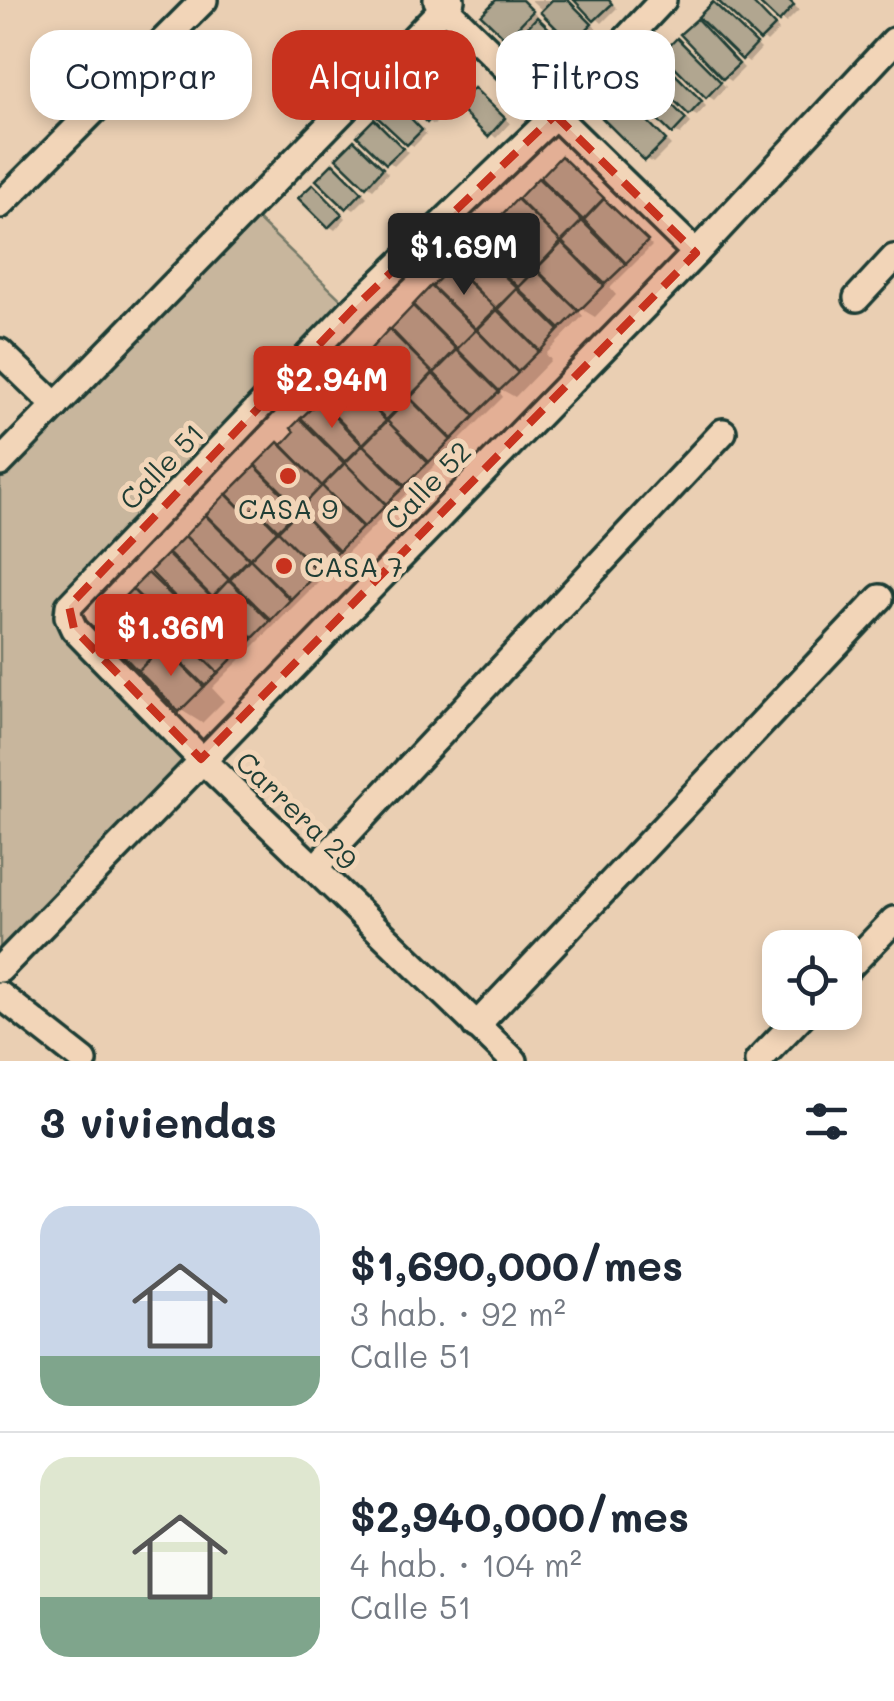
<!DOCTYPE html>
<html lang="es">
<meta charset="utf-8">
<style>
body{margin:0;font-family:Mali,sans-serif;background:#f2f2f3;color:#1f2937;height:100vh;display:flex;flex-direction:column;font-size:38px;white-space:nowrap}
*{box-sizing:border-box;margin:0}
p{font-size:32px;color:#747a83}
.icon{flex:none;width:55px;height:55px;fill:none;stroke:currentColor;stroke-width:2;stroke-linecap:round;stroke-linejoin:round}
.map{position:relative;height:1061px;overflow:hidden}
.details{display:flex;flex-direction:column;background:#fff;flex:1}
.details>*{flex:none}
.hud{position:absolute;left:30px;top:30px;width:835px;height:90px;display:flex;gap:20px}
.buttons{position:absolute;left:762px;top:930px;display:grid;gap:20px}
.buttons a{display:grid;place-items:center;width:100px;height:100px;border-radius:20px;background:#fff;box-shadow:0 5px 15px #0003;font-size:50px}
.price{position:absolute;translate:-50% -85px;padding:0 22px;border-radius:10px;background:#c8321e;color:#fff;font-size:32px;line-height:65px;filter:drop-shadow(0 2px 5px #0008)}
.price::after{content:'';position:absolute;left:50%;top:60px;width:30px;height:22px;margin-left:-15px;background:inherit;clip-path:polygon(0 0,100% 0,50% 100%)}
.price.current{background:#222;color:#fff}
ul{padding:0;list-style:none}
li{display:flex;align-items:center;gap:30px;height:250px;padding:0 40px}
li+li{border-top:2px solid #e0e1e3}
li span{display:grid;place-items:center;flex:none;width:280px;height:200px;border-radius:30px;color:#555}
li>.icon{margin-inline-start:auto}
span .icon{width:120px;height:120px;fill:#fffc;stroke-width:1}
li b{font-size:42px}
h2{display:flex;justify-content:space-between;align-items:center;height:120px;padding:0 40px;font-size:42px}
.chip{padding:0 35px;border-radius:30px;background:#fff;box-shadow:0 5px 15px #0003;font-size:35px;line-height:90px}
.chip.current{background:#c8321e;color:#fff}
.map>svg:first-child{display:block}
.green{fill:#c8b69d;stroke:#747a68;stroke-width:2.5}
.shadow{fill:#0003}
.building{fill:#b1a690;stroke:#1f3d34;stroke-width:2.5}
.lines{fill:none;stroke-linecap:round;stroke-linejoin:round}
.street-casing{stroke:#1f3d34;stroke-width:32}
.street{stroke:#f2d5b8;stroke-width:25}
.marked{fill:#c8321e;fill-opacity:0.2;stroke:#c8321e;stroke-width:8;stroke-dasharray:20 12;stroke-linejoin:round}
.poi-dot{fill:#c8321e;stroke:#f2d5b8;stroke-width:4}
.labels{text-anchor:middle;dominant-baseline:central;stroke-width:10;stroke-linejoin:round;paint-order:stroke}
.street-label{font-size:28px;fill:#1f3d34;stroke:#f2d5b8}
.poi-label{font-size:28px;fill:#1f3d34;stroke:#f2d5b8}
</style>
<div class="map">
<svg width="894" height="1061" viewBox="0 0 894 1061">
<rect width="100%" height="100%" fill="#eacfb3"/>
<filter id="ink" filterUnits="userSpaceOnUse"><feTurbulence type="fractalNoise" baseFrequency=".01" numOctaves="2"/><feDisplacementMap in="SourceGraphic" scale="20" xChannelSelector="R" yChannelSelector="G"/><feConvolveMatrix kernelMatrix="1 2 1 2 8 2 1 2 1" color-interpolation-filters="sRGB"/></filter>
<g filter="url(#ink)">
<polygon class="green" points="248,210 352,310 69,615 201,759 0,969 0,464"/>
<g class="shadow">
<polygon points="500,0 521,0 538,16 535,19 572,52 550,75 507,37"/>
<polygon points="531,0 567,0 597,29 580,46"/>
<polygon points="577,0 608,0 617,8 602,23"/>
<polygon points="721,0 750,0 779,30 767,42"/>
<polygon points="760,0 789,0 799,10 786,23"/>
<polygon points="720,8 761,49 749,62 743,58"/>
<polygon points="703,26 744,68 731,81 725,77"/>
<polygon points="678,41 726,87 714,100 708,96"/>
<polygon points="436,54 472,86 457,101 451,98"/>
<polygon points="665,64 706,106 697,116 691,113"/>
<polygon points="648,81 691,123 680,135 674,132"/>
<polygon points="420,83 448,110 434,125 428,121"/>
<polygon points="475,91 510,123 496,138 459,106"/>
<polygon points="628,102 671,145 653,163 647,159"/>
<polygon points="399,107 426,134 414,146 408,143"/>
<polygon points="380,126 408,152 394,166 361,136"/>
<polygon points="360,146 388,173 373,189 367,185"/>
<polygon points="561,159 652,246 610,288 616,295 595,317 573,304 583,316 546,354 551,360 515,397 495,386 503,397 212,688 224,701 202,723 181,710 99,627 149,576 165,585 153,571 278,445 282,448 298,432 294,428 390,333 403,340 413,309 425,316 417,305 473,248 485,255 492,229 505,237 496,225"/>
<polygon points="339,170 367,197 354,210 348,206"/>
<polygon points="319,191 346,218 335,230 329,226"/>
</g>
<g class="building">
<polygon points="496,0 522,0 533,11 506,39 481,15"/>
<polygon points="552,0 568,0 592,24 572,44 540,12"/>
<polygon points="574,0 609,0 612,4 594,21"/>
<polygon points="717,0 750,0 775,26 760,41"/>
<polygon points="756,0 789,0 794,5 779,22"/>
<polygon points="713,2 757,44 742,60 698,17"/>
<polygon points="537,17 568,47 542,73 512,44"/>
<polygon points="697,19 739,64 723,79 680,34"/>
<polygon points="677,38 721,82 706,98 662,54"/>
<polygon points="435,51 467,82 449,100 417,70"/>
<polygon points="658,57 702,101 689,115 645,72"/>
<polygon points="642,74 686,119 672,134 627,90"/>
<polygon points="413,76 443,105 427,123 396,94"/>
<polygon points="474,88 505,118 488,137 456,106"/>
<polygon points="622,95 666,140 645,161 601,117"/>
<polygon points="393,100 422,130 407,145 376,116"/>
<polygon points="374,119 403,148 386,164 357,136"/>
<polygon points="354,140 383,168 366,187 336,158"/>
<polygon points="561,156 604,198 583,220 540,178"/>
<polygon points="333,163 362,192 346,209 316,180"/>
<polygon points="538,178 582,221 561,242 518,199"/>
<polygon points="313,184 342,214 328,228 298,198"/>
<polygon points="517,199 561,242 536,269 492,225"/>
<polygon points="604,199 648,241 626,263 584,220"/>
<polygon points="582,221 626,264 605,284 562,242"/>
<polygon points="491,226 535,269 518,287 473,245"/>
<polygon points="562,243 604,286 579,311 536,269"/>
<polygon points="472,245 517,288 496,309 453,265"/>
<polygon points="452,266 496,309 476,329 432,286"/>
<polygon points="536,270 578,311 560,329 518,288"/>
<polygon points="431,286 476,330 457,349 413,305"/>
<polygon points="517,289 559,330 540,351 498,309"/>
<polygon points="413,306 456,349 433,373 391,329"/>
<polygon points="497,310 539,351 518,372 477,330"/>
<polygon points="389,329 433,373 409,397 366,354"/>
<polygon points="476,330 518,373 499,391 457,349"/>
<polygon points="457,350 499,392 475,415 434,373"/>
<polygon points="365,354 409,398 386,420 343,376"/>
<polygon points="433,374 475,416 452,439 410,398"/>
<polygon points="343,377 386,421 363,444 319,400"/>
<polygon points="409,398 451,440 429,462 387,421"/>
<polygon points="319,401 362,445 345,462 301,418"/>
<polygon points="300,419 344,463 322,486 282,445 294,432 291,428"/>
<polygon points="387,421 428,463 405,485 363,445"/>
<polygon points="278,442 322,486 299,509 255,465"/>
<polygon points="363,445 404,487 386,504 345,463"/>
<polygon points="345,463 386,505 364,527 322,486"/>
<polygon points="255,466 298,510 278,530 255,507 247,515 227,494"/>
<polygon points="322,486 362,528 339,551 299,510"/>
<polygon points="226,494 247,515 255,508 277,531 250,559 206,515"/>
<polygon points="299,510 338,552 319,572 278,531"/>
<polygon points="205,515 249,559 229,579 185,536"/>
<polygon points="278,531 318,572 291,599 250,559"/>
<polygon points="185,536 229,580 212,597 168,553"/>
<polygon points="167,554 211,597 193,615 150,571"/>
<polygon points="250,559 290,600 271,620 230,580"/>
<polygon points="148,573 193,616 176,632 132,589"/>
<polygon points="229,580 270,621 253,638 212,598"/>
<polygon points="132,589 176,633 163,646 150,632 142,640 112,609"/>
<polygon points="211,598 253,639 235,657 194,616"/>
<polygon points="112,610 142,641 150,633 163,646 138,671 96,627"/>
<polygon points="194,617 234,657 218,673 178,633"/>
<polygon points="177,633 218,673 205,686 164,646"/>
<polygon points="163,646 204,687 179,712 138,671"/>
</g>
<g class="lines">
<g class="street-casing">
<g id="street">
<polyline points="437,0 696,253"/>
<polyline points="0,205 204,0"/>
<polyline points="857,298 894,258"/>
<polyline points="0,352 56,406"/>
<polyline points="0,463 451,0"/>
<polyline points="315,868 723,432"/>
<polyline points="0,969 696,253 894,41"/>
<polyline points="845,971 894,920"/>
<polyline points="0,995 84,1061"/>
<polyline points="476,1026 880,598"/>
<polyline points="514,1061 201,759 74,629 68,616 69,606 352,310 555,115 663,0"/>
<polyline points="758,1061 805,1012"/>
</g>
</g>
<use href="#street" class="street"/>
</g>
</g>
<path class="marked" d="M555,115L696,253L201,759L74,629L69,606L352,310Z"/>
<g class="poi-dot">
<circle cx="288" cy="476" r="10"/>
<circle cx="284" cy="566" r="10"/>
</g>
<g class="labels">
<g class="street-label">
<text transform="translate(161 466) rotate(-46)">Calle 51</text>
<text transform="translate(427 485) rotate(-46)">Calle 52</text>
<text transform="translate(297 810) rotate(44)">Carrera 29</text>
</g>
<g class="poi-label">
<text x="288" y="508">CASA 9</text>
<text x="304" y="566" text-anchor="start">CASA 7</text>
</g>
</g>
</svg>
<div class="buttons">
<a><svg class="icon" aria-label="locate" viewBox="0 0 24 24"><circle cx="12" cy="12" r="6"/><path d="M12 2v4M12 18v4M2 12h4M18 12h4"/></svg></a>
</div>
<b class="price current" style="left:464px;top:298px">$1.69M</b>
<b class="price" style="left:332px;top:431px">$2.94M</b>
<b class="price" style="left:171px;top:679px">$1.36M</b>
<div class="hud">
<a class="chip">Comprar</a>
<a class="chip current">Alquilar</a>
<a class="chip">Filtros</a>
</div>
</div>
<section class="details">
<h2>3 viviendas<svg class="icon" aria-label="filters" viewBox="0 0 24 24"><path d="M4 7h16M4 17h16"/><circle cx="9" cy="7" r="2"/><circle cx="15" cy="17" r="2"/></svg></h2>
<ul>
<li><span style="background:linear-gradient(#c9d6e8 75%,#7fa58c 0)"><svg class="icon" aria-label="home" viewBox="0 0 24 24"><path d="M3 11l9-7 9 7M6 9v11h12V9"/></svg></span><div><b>$1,690,000/mes</b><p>3 hab. · 92 m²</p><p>Calle 51</p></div></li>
<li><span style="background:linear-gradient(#dfe7d0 70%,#7fa58c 0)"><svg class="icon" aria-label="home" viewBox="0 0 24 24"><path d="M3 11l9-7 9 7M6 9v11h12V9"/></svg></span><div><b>$2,940,000/mes</b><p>4 hab. · 104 m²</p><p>Calle 51</p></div></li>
</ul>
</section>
